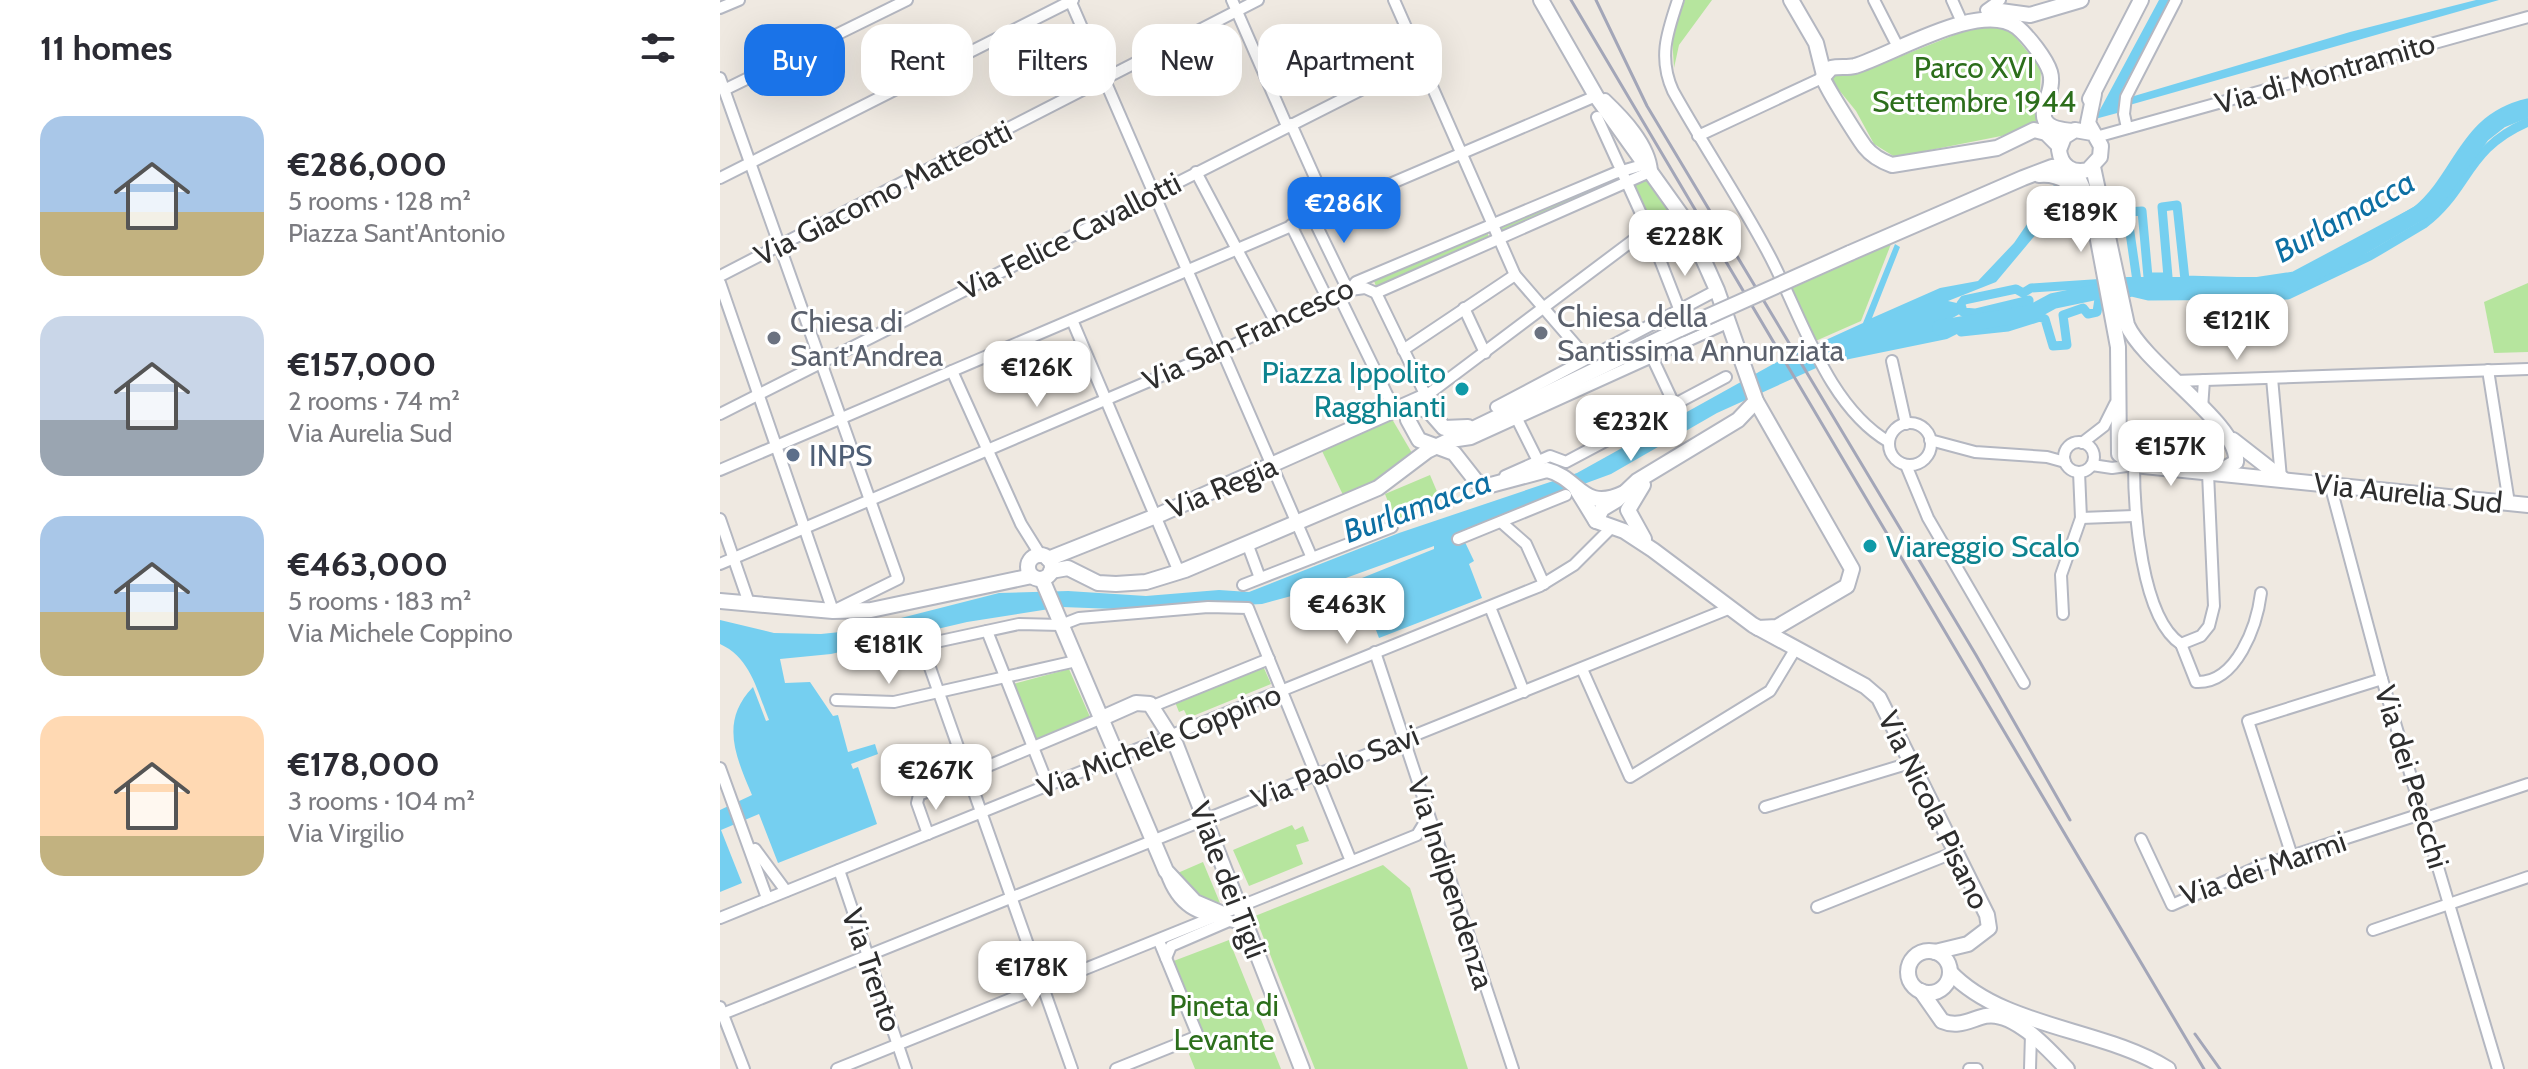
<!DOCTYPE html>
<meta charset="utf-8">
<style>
body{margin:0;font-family:Cabin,sans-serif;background:#f7f7f7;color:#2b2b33;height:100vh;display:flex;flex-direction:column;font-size:30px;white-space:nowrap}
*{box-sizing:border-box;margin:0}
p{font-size:26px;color:#7c7c81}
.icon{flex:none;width:44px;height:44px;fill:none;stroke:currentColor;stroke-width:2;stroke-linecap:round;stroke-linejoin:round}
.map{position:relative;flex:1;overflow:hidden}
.panel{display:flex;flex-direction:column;background:#fff;width:720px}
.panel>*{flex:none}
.guide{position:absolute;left:24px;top:24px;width:760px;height:72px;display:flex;gap:16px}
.price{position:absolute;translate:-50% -68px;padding:0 18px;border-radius:16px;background:#fff;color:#222;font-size:26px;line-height:52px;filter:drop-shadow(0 2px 4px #0008)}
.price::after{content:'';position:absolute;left:50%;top:48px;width:24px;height:18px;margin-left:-12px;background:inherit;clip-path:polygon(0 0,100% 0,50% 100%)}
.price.on{background:#1a73e8;color:#fff}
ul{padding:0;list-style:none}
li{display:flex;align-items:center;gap:24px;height:200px;padding:0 40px}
li span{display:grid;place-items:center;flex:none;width:224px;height:160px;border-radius:24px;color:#555}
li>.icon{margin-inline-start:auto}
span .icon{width:96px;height:96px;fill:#fffc;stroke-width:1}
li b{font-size:34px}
h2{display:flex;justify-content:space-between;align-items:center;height:96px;padding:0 40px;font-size:34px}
.tag{padding:0 28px;border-radius:24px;background:#fff;box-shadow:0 8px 32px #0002;font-size:28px;line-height:72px}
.tag.on{background:#1a73e8;color:#fff}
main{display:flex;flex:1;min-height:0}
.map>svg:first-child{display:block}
.green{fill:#b6e59e}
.water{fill:#75cff0}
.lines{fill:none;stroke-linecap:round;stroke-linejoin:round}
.canal{stroke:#75cff0;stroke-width:9}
.river{stroke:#75cff0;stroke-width:16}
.minor-casing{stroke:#b4b7c1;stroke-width:14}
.tertiary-casing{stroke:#b4b7c1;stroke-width:18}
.secondary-casing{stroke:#b4b7c1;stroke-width:18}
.minor{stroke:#fff;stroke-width:10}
.tertiary{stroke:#fff;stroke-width:14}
.secondary{stroke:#fff;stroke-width:14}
.rail{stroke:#a3a6b8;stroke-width:3}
.tertiary-bridge-casing{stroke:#b4b7c1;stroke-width:18;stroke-linecap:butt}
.tertiary-bridge{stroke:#fff;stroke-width:14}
.worship-dot{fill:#6b7280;stroke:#fff;stroke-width:3}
.culture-dot{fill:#0f9aa8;stroke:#fff;stroke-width:3}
.service-dot{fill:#5c6f8a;stroke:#fff;stroke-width:3}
.labels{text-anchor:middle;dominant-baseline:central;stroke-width:6;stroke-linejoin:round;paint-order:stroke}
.park-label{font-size:30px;fill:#2c6e1b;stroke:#fff}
.street-label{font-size:30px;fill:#2e2e2e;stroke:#fff}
.worship-label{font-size:30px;fill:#5b616d;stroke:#fff;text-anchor:start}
.culture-label{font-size:30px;fill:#0d838f;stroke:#fff;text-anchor:end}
.service-label{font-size:30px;fill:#4e5e75;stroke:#fff;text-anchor:start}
.water-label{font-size:32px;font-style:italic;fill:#0d6fa3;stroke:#fff}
</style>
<main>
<section class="panel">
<h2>11 homes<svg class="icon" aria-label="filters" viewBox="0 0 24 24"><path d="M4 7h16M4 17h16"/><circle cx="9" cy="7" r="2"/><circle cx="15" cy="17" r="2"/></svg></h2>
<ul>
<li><span style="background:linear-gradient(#a9c7e8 60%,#c2b280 0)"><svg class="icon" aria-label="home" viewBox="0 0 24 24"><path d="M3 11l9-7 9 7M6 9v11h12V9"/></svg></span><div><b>€286,000</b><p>5 rooms · 128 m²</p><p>Piazza Sant'Antonio</p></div></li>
<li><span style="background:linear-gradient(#c9d6e8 65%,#9aa5b1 0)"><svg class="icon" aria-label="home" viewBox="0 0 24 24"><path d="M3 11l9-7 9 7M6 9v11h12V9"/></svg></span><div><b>€157,000</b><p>2 rooms · 74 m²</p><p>Via Aurelia Sud</p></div></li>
<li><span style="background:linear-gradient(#a9c7e8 60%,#c2b280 0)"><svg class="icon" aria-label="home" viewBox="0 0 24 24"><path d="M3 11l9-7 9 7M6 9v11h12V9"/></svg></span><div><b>€463,000</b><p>5 rooms · 183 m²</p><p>Via Michele Coppino</p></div></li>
<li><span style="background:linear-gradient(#ffd9b3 75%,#c2b280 0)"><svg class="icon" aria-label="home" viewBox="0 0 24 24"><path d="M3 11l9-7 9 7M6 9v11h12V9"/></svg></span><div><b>€178,000</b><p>3 rooms · 104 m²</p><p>Via Virgilio</p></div></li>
</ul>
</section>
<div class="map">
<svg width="1808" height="1069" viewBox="0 0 1808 1069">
<rect width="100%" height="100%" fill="#efe9e1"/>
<g class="green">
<polygon points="965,0 992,0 959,45 954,68 952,37"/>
<polygon points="1262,24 1287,27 1321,68 1319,117 1327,127 1175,157 1154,144 1136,111 1110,79 1114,75 1136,74"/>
<polygon points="894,176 897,184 782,235 778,227"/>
<polygon points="924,180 929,180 954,214 934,223 913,186"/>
<polygon points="767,232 770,240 657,289 654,281"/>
<polygon points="1171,244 1141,321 1091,343 1069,289"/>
<polygon points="1808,283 1808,352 1774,353 1764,302"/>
<polygon points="672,419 692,453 653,484 624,497 602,451"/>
<polygon points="710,475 721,501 675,520 665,494"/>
<polygon points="543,666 551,684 468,718 464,710 459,712 455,702"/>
<polygon points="349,669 370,717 316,739 293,684"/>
<polygon points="572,825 575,830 583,826 589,841 576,845 583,864 529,886 513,850"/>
<polygon points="483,862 500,903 478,896 453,875"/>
<polygon points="663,865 690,888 748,1069 595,1069 535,916"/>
<polygon points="509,940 561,1069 475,1069 469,1054 474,1044 443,965"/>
</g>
<g class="water">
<polygon points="1439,0 1451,0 1402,90 1404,99 1630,32 1756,0 1779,0 1406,106 1401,112 1375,119"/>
<path d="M1334,185L1342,191L1317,233L1276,282L1228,301L1241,304L1243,312L1229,320L1240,322L1241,332L1227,339L1105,364L997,413L891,474L823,499L744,540L754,561L749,564L762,598L659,638L637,580L714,549V546L590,591L542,604L421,610L342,607L247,622L111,654L60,659L65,683L90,682L113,716L118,715L128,752L155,744L158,754L131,764L133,769L138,767L157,824L58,863L39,814L1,830L22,883L0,892V810L32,795C15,755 0,721 33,687L46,721L49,720C37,691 31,658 0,644V620L54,633L101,634L130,631L279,593L348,591L426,596L499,590L529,592L679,533L857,473L1055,363L1143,323L1175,244L1180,247L1152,318L1220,288L1258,281L1294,243Z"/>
</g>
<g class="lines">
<path class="canal" d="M1808,103C1742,118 1740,175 1696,211L1574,276L1534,282L1465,280L1457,205L1442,207L1448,277H1428L1422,211L1407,212L1417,281L1311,288L1303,293L1296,289L1244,300L1241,304L1243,312L1255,313L1309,300V303L1300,310L1240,322L1241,332L1288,327L1320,317L1325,319L1333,346L1347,345L1343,315L1363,308L1368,314L1377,312L1379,299L1412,292L1429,296L1568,295L1650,256L1704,224C1750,189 1745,149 1808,122"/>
<polyline class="river" points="1220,328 1311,313 1333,301 1410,285 1567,285 1616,262 1711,206 1762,135 1781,120 1808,109"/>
<g class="minor-casing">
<g id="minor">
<polyline points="350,0 592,558"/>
<polyline points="512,0 567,126"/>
<polyline points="674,0 795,275 866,357"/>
<path d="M958,0C947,33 938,58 953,91C983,145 1017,195 1046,249C1080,310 1105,405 1169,442"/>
<polyline points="1154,0 1178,47"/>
<polyline points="1232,0 1241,20"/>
<polyline points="0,8 19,0"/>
<polyline points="1266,10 1280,0"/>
<polyline points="0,78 178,579 113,611 0,283"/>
<polyline points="4,90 187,0"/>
<polyline points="877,117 928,229 967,329"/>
<polyline points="571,124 609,209"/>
<polyline points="1407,128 1404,114 1406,97 1456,0"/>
<polyline points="978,136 1102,78"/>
<polyline points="1376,137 1808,17"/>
<polyline points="476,172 557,325"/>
<polyline points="0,178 353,0"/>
<polyline points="592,216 624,282 630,290 645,288 656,293 706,396 928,229 963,216"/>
<polyline points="571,225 608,300"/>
<polyline points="0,276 538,0"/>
<path d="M656,293L932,171C930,144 904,117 885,99"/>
<polyline points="619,296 675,411"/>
<polyline points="744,308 765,353"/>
<polyline points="352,320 459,572"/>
<polyline points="683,350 795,275"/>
<polyline points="931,355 954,404"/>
<polyline points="1172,361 1186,424"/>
<polyline points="1768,370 1789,503"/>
<polyline points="232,371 301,524 321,556"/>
<polyline points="1552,378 1561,478"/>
<polyline points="1455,381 1808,369"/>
<polyline points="776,407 997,290"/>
<polyline points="1482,409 1484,380"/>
<polyline points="0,414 700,60"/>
<polyline points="797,419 818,461"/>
<circle cx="1190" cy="444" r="21"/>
<polyline points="1210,440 1255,452 1327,457 1345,462"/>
<polyline points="731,442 751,439 1007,323"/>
<circle cx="1359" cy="457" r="15"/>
<polyline points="1362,443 1384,426 1395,404"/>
<polyline points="1186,465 1208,518 1304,683"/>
<path d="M1372,465L1392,468L1414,465C1414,510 1421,618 1461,644"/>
<polyline points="0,470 876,96"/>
<polyline points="785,476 830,456 846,462 1006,377"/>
<polyline points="1610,484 1662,679 1778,1069"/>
<polyline points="1361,518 1414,516"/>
<polyline points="0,519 29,603"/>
<polyline points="781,522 806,544 824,584"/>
<polyline points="738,539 846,495"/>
<polyline points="527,543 540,578"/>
<polyline points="0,564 507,348 630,290 636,282 895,173 926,164"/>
<polyline points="523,585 672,527"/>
<polyline points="770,607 804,692"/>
<polyline points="1343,614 1341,575 1361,518 1359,472"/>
<polyline points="267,631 328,785"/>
<polyline points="1461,644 1481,636 1489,626 1494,606 1488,473"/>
<path d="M1461,644L1476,682C1517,684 1537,625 1541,593"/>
<polyline points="655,652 793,1069"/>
<polyline points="862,669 910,777 1050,691 1076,648"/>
<polyline points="116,700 174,702 356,661"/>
<polyline points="433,706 549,659"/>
<polyline points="0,768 47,898"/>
<polyline points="1045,807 1190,763"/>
<polyline points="1703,819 1808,784"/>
<polyline points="208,834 197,803 199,795 380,719"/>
<polyline points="1421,839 1452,905 1540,866 1701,814"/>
<polyline points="35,849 66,891"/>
<polyline points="1572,856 1528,721 1662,679"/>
<polyline points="119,870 186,1069"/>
<path d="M446,873C461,917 487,914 525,925"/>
<polyline points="1097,907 1235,852"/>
<polyline points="0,918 820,586 854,565 892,527"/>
<polyline points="1653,930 1808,877"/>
<polyline points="446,958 451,946 509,921"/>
<polyline points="0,1007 24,1069"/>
<polyline points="0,1015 1008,609"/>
<polyline points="117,1069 697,835 708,817"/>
<polyline points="352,1069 202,645 299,624 341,625 359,618 488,607 528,608 631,861"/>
<polyline points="396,1069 478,1036 439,941"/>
<polyline points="1249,1069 1257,1069"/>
<polyline points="1310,1069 1311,1034"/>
</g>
</g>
<g class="tertiary-casing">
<g id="tertiary">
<polyline points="821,0 876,96 967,223 997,290 1036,401 1132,569 1127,586 1057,627 1038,628"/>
<polyline points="1071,0 1096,43 1104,75"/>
<path d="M1319,175C1342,173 1354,185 1364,204"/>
<polyline points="1130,253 1303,178 1332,167 1346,166"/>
<path d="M748,427L724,428L710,412L701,408L692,411L688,420L699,440L734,453L756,481L767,486L827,470C860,478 862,513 904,493"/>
<polyline points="923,485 908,510 924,539"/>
<polyline points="857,490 876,521 904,531 933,550 1033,625 1145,686 1159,698 1267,915 1269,928 1248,944 1215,952"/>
<polyline points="876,521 882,509 897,500 917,481 1018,420 1036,401"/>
<circle cx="320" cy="567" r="12"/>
<polyline points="328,559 441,514 706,396 710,412"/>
<polyline points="331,571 348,568 378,583 396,584 426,582 465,570 658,488 707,451 960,329"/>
<polyline points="322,579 446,871 475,902 503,914"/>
<polyline points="0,601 113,611 151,610 312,576"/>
<polyline points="380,719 416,703 430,704 456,745 582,1069"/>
<circle cx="1209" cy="972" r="21"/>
<path d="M1230,972C1283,1028 1383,1028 1448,1069"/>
<path d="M1201,991L1222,1021C1238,1028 1249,1020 1265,1016C1294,1010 1330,1051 1347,1069"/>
</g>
</g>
<g class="secondary-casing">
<g id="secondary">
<polyline points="1273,10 1310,15 1361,0"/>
<polyline points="1370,99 1421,0"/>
<path d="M1372,133L1355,130L1344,137L1339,150C1341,166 1352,174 1368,170L1380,157L1381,146L1368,123L1374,94"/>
<path d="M1339,146L1326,133L1314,130L1277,148L1172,165C1161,161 1152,156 1145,147C1139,139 1103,83 1103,77L1111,68C1119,66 1127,68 1135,66C1174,54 1260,0 1297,27C1308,36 1326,59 1330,72C1338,98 1299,127 1353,131"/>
<path d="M1373,167L1407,325C1425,365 1520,425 1516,462L1497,473"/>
<polyline points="1355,171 1372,208 1398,347 1399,454 1414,465 1808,505"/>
<polyline points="1513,440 1563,479"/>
</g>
</g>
<use href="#minor" class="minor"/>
<use href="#tertiary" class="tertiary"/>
<use href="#secondary" class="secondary"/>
<g class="rail">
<polyline points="851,0 1484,1069"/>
<polyline points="876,0 927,106 1256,655 1350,820"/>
<polyline points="1475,1034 1500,1069"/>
</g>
<g class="tertiary-bridge-casing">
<polyline id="tertiary-bridge" points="960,329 1130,253"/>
</g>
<use href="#tertiary-bridge" class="tertiary-bridge"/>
</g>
<g class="worship-dot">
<circle cx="821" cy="333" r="8"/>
<circle cx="54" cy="338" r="8"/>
</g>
<g class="culture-dot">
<circle cx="742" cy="389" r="8"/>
<circle cx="1150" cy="546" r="8"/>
</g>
<circle class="service-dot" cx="73" cy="455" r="8"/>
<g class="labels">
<g class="park-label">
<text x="1254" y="67">Parco XVI<tspan x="1254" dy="34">Settembre 1944</tspan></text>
<text x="504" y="1005">Pineta di<tspan x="504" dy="34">Levante</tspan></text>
</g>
<g class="street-label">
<text transform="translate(1605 73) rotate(-16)">Via di Montramito</text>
<text transform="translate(163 193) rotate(-27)">Via Giacomo Matteotti</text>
<text transform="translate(350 236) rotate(-27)">Via Felice Cavallotti</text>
<text transform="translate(528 334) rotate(-25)">Via San Francesco</text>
<text transform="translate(502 487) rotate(-23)">Via Regia</text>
<text transform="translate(1688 493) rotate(6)">Via Aurelia Sud</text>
<text transform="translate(439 741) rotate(-22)">Via Michele Coppino</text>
<text transform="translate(615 767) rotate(-22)">Via Paolo Savi</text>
<text transform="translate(1692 777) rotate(73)">Via dei Peecchi</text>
<text transform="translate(1214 810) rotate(64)">Via Nicola Pisano</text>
<text transform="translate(1543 868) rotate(-19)">Via dei Marmi</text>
<text transform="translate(508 880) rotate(69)">Viale dei Tigli</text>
<text transform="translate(731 883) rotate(72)">Via Indipendenza</text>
<text transform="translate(152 970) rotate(71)">Via Trento</text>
</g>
<g class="worship-label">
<text x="837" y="316">Chiesa della<tspan x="837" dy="34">Santissima Annunziata</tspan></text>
<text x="70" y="321">Chiesa di<tspan x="70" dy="34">Sant'Andrea</tspan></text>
</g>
<g class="culture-label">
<text x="726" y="372">Piazza Ippolito<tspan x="726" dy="34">Ragghianti</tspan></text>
<text x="1166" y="546" text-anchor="start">Viareggio Scalo</text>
</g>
<g class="service-label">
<text x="89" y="455">INPS</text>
</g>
<g class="water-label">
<text transform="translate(1624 216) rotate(-29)">Burlamacca</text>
<text transform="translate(697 506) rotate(-20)">Burlamacca</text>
</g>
</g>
</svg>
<b class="price on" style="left:624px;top:245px">€286K</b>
<b class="price" style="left:1361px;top:254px">€189K</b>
<b class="price" style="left:965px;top:278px">€228K</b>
<b class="price" style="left:1517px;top:362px">€121K</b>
<b class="price" style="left:317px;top:409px">€126K</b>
<b class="price" style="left:911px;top:463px">€232K</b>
<b class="price" style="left:1451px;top:488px">€157K</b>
<b class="price" style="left:627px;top:646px">€463K</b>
<b class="price" style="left:169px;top:686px">€181K</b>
<b class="price" style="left:216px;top:812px">€267K</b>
<b class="price" style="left:312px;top:1009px">€178K</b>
<div class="guide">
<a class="tag on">Buy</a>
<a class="tag">Rent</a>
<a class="tag">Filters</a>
<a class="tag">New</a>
<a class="tag">Apartment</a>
</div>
</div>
</main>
